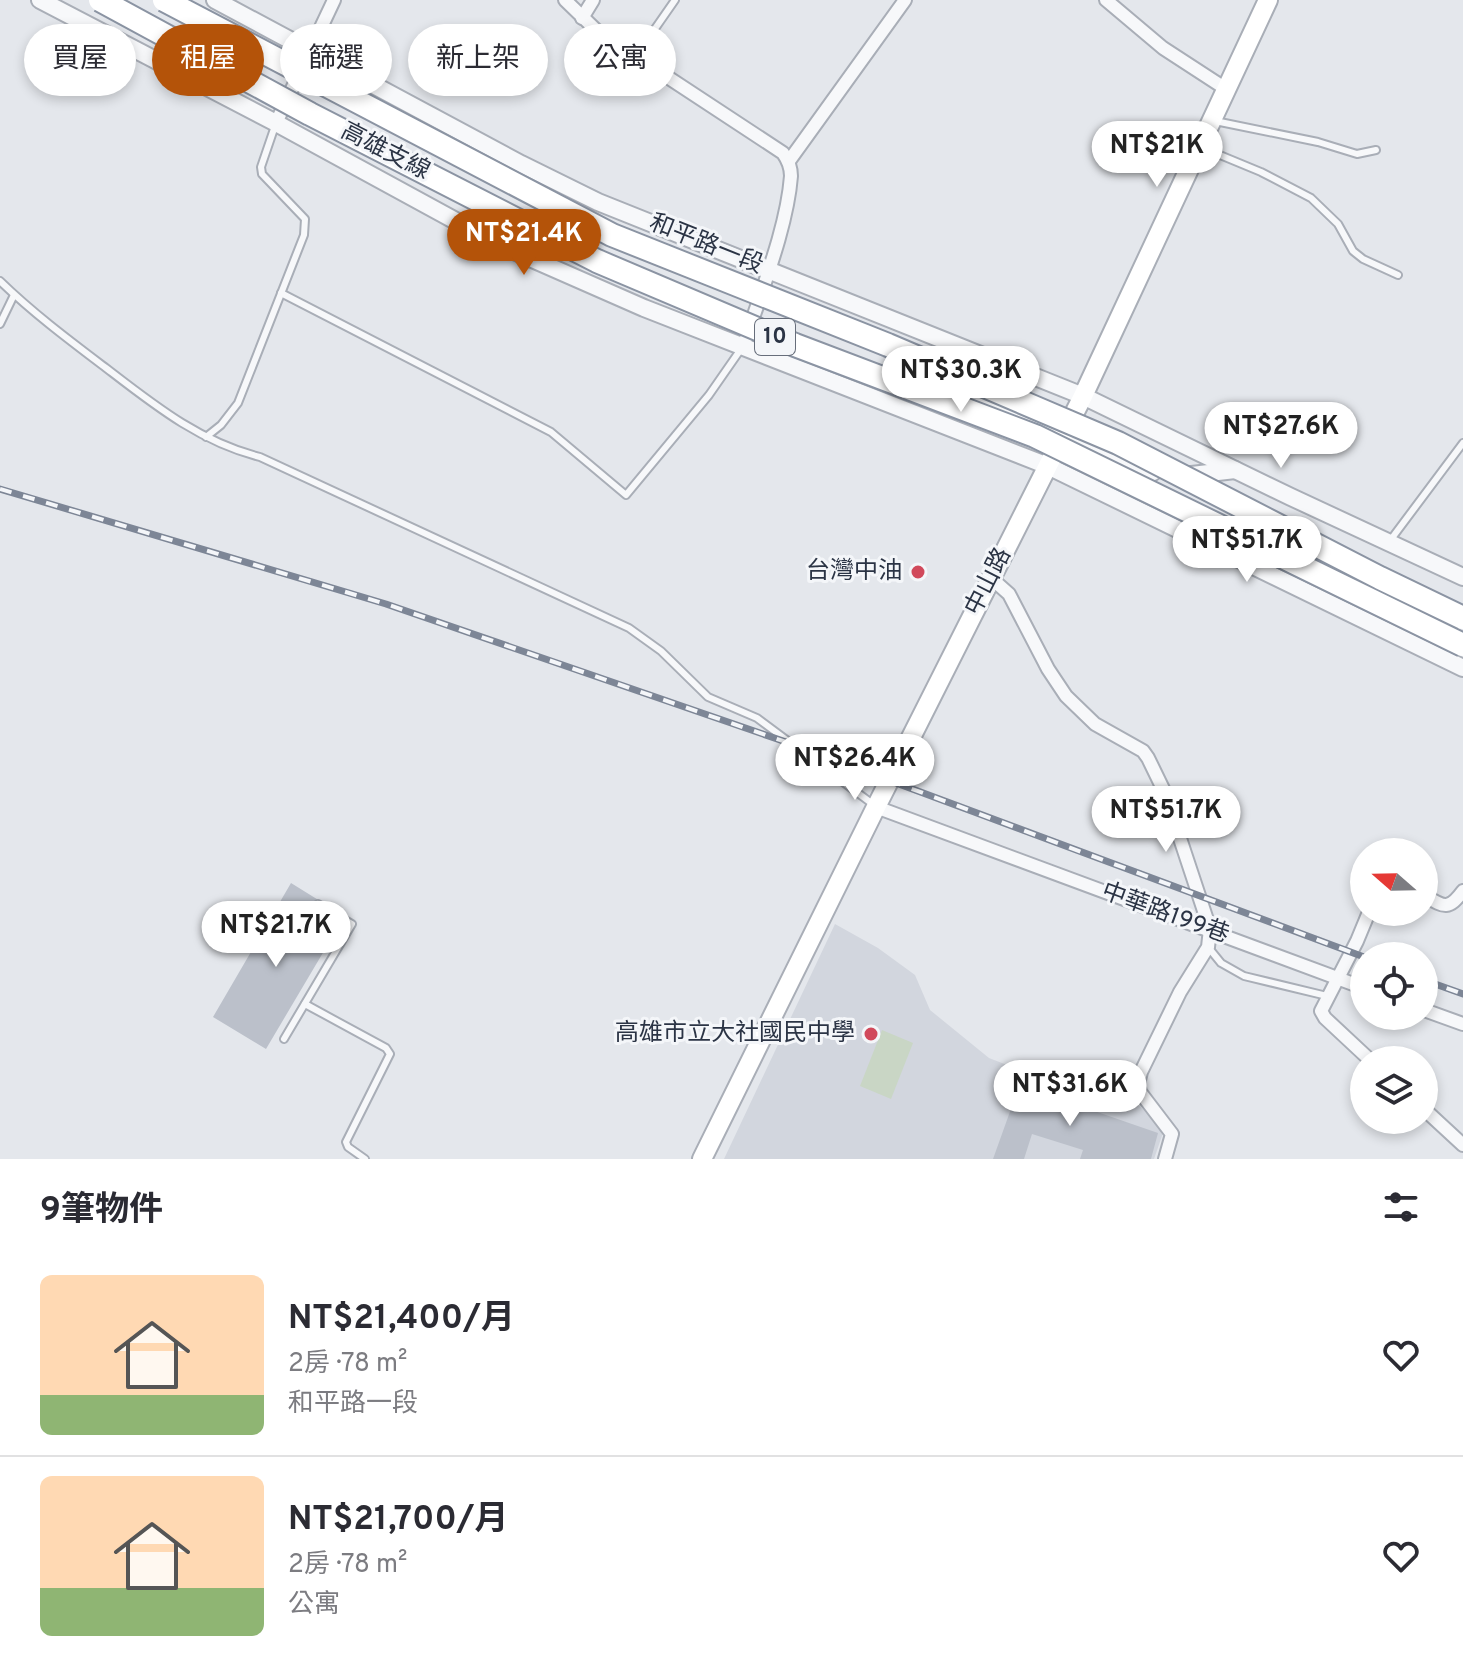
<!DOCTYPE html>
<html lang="zh-TW">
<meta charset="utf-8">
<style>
body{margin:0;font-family:Overpass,"Noto Sans TC",sans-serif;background:#f7f7f7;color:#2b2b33;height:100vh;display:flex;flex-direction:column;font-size:30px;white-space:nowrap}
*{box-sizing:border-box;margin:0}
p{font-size:26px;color:#7c7c81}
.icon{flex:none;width:44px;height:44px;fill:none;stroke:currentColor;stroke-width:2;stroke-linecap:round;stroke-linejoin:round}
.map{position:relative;height:1159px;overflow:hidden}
.panel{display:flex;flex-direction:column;background:#fff;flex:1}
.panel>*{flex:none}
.hud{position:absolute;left:24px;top:24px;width:800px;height:72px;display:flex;gap:16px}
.needle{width:52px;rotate:290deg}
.controls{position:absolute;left:1350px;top:838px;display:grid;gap:16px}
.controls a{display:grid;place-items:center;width:88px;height:88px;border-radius:50%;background:#fff;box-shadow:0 4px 12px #0003;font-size:40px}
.price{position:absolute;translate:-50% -68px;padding:0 18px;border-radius:28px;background:#fff;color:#222;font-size:26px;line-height:52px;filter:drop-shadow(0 2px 4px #0008)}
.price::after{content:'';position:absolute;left:50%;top:48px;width:24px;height:18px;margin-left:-12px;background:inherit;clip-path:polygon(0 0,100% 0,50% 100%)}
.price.on{background:#b45309;color:#fff}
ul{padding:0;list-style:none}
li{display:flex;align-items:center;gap:24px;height:200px;padding:0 40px}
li+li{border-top:2px solid #e1e1e2}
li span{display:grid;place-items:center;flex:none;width:224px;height:160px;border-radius:12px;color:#555}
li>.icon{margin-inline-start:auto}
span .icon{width:96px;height:96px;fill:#fffc;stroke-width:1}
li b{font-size:34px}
h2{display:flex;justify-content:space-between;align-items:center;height:96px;padding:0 40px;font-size:34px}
.chip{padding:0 28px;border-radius:36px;background:#fff;box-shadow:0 4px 12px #0003;font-size:28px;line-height:72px}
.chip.on{background:#b45309;color:#fff}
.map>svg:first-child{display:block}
.built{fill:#d2d6de}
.green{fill:#c9d6c5}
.building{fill:#bbc0ca}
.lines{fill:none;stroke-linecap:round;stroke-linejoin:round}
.service-casing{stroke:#a9aeb7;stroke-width:10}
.minor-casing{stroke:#a9aeb7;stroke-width:16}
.tertiary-casing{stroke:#a9aeb7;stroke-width:20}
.secondary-casing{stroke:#a9aeb7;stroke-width:22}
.service{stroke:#f7f8fa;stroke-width:6}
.minor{stroke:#f7f8fa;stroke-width:12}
.tertiary{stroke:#f7f8fa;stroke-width:16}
.secondary{stroke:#fff;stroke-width:18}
.rail-casing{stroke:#7d8696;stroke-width:7}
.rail{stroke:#f4f6f9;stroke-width:4;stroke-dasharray:12;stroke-linecap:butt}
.motorway-bridge-casing{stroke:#8b94a3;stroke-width:26;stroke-linecap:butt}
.motorway-bridge{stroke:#fff;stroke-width:22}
.poi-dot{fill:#d1495b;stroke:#f4f6f9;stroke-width:3}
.labels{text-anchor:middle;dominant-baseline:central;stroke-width:6;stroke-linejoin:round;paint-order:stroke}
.shield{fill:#f4f6f9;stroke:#676e7b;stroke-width:2}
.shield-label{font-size:22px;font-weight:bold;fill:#2b3445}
.street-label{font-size:24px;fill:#2b3445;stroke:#f4f6f9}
.poi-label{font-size:24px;fill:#2b3445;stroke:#f4f6f9;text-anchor:end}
</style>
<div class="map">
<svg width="1463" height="1159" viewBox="0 0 1463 1159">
<rect width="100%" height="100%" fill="#e4e7ec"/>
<polygon class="built" points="835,924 878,948 915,975 930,1010 989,1058 1101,1101 1120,1087 1164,1130 1154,1159 724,1159"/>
<polygon class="green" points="882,1030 913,1043 891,1099 860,1086"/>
<g class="building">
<polygon points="291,883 320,901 312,914 337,929 266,1049 213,1017"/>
<polygon points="1044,1084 1080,1097 1077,1105 1158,1133 1151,1159 1080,1159 1083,1150 1032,1134 1024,1159 993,1159 1012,1106 1009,1104 1012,1094"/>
</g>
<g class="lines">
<g class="service-casing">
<g id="service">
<polyline points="636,56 675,0"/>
<polyline points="1215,121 1318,142 1357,154 1376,150"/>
<polyline points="1203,148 1261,172 1311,198 1338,224 1353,251 1363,259 1398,275"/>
<path d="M0,281C33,313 69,340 106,368C154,405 200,442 260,457L629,628L661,651L708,697L757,718L874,805"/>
<polyline points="281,293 551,432 626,495 709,395 741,349"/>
<polyline points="0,324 14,295"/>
<polyline points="206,437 221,425 238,403 304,235 305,219 262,174 261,167 276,123"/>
<polyline points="1389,542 1463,443"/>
<polyline points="1208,947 1221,963 1244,976 1327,996"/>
<polyline points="305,1004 386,1048 390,1054 346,1142 348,1147 365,1159"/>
<polyline points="284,1039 352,924 318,904"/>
</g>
</g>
<g class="minor-casing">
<g id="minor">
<path d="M565,0L596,30L783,153C788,160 791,167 791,176C787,229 760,294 744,345"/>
<polyline points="1106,0 1163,48 1226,89"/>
<polyline points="582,18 593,0"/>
<polyline points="276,123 334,0"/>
<polyline points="789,161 905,0"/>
<polyline points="991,578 1009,594 1048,669 1066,696 1095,724 1143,751 1148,758 1165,793 1210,929 1208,947 1180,992 1141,1072 1138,1084 1140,1092 1172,1134 1165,1159"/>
<polyline points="876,807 1364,988"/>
<path d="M1424,895C1444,907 1448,911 1463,891"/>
<polyline points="1369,912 1357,941 1321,1011 1325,1018 1370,1060"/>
<polyline points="1424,1010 1463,1024"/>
<polyline points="1424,1109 1463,1145"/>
</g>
</g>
<g class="tertiary-casing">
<g id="tertiary">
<polyline points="40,0 276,123 498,244 644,308 1048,466 1463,668"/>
<polyline points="215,0 521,164 598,202 1083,396 1291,497 1463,577"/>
<polyline points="892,382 918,375 1153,472"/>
<polyline points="1183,476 1235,470"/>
</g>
</g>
<g class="secondary-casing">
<polyline id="secondary" points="702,1159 876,807 1083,396 1268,0"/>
</g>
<use href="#service" class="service"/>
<use href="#minor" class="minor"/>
<use href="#tertiary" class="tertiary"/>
<use href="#secondary" class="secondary"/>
<g class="rail-casing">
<g id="rail">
<polyline points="0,489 386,604 786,742 1364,957"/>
<polyline points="1424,980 1463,994"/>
</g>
</g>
<use href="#rail" class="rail"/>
<g class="motorway-bridge-casing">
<g id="motorway-bridge">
<polyline points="100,0 310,114 597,261 795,345 1035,436 1463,645"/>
<polyline points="164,0 612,235 888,345 1118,443 1380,578 1463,618"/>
</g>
</g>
<use href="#motorway-bridge" class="motorway-bridge"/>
</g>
<g class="poi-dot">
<circle cx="918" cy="572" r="8"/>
<circle cx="871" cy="1034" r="8"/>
</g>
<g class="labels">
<rect class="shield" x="755" y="319" width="40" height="36" rx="6"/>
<g class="shield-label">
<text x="775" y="337">10</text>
</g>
<g class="street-label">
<text transform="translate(385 152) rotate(27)">高雄支線</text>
<text transform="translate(706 245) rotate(22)">和平路一段</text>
<text transform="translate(989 582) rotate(-63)">中山路</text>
<text transform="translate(1165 914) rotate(20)">中華路199巷</text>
</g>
<g class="poi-label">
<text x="902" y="572">台灣中油</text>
<text x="855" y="1034">高雄市立大社國民中學</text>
</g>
</g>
</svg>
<div class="controls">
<a><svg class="needle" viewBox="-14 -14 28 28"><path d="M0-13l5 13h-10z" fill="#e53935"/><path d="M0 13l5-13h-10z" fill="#7c7c81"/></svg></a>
<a><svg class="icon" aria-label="locate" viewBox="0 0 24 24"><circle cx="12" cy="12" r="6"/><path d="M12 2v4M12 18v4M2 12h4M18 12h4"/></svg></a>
<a><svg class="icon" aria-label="layers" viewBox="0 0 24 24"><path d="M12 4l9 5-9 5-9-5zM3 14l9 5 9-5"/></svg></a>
</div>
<b class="price" style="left:1157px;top:189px">NT$21K</b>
<b class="price on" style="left:524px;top:277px">NT$21.4K</b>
<b class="price" style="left:961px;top:414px">NT$30.3K</b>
<b class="price" style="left:1281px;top:470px">NT$27.6K</b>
<b class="price" style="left:1247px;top:584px">NT$51.7K</b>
<b class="price" style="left:855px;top:802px">NT$26.4K</b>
<b class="price" style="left:1166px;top:854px">NT$51.7K</b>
<b class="price" style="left:276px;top:969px">NT$21.7K</b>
<b class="price" style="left:1070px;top:1128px">NT$31.6K</b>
<div class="hud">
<a class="chip">買屋</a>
<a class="chip on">租屋</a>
<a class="chip">篩選</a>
<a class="chip">新上架</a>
<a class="chip">公寓</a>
</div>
</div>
<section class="panel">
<h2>9筆物件<svg class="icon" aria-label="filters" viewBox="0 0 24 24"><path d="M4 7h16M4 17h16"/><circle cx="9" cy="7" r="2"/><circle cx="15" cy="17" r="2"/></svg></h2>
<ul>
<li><span style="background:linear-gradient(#ffd9b3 75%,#8fb573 0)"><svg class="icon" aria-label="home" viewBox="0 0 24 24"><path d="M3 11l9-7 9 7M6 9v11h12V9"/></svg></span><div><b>NT$21,400/月</b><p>2房 · 78 m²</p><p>和平路一段</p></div><svg class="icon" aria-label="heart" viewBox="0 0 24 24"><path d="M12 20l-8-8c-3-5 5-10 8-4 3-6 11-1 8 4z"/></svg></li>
<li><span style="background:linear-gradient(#ffd9b3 70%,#8fb573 0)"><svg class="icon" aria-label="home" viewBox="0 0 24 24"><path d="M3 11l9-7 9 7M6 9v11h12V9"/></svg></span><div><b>NT$21,700/月</b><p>2房 · 78 m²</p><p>公寓</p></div><svg class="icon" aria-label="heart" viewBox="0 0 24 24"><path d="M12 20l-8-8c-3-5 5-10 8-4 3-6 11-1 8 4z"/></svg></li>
</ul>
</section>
